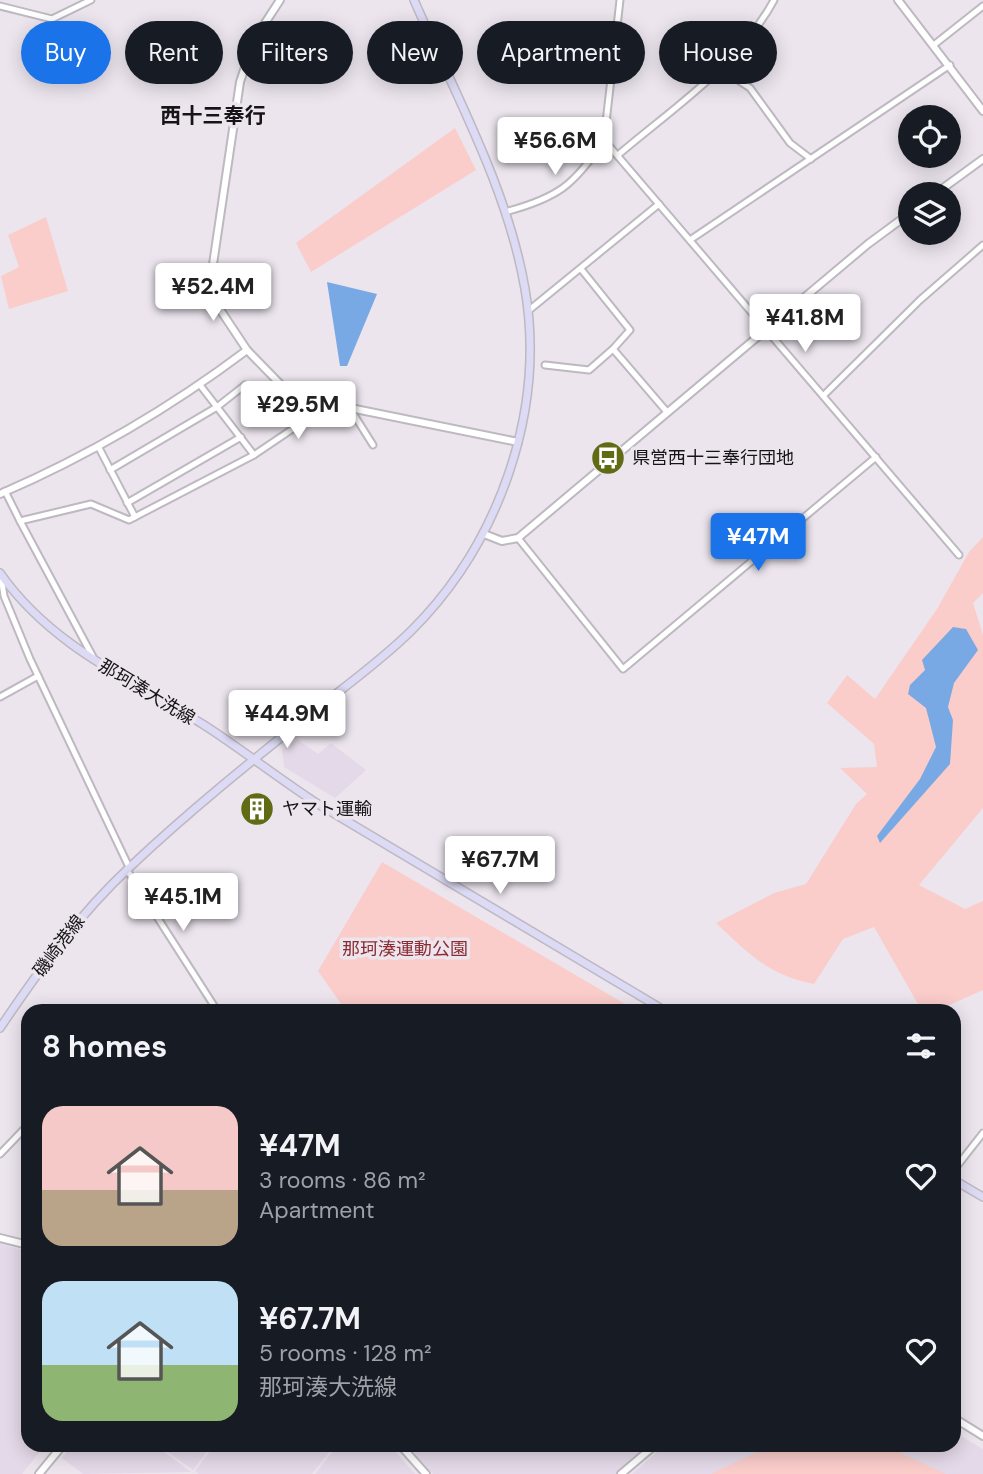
<!DOCTYPE html>
<meta charset="utf-8">
<style>
body{margin:0;font-family:"DM Sans","Noto Sans JP",sans-serif;background:#20242c;color:#f1f3f6;height:100vh;display:flex;flex-direction:column;font-size:26px;white-space:nowrap}
*{box-sizing:border-box;margin:0}
p{font-size:23px;color:#9ea1a6}
.icon{flex:none;width:38px;height:38px;fill:none;stroke:currentColor;stroke-width:2;stroke-linecap:round;stroke-linejoin:round}
.map{position:relative;flex:1;overflow:hidden}
.details{position:absolute;left:21px;top:1004px;width:940px;height:448px;display:flex;flex-direction:column;background:#171b24;border-radius:21px;box-shadow:0 4px 18px #0003}
.details>*{flex:none}
.banner{position:absolute;left:21px;top:21px;width:942px;height:63px;display:flex;gap:14px}
.tools{position:absolute;left:898px;top:105px;display:grid;gap:14px}
.tools a{display:grid;place-items:center;width:63px;height:63px;border-radius:50%;background:#171b24;box-shadow:0 4px 18px #0003;font-size:35px}
.price{position:absolute;translate:-50% -60px;padding:0 16px;border-radius:7px;background:#fff;color:#222;font-size:23px;line-height:46px;filter:drop-shadow(0 2px 4px #0008)}
.price::after{content:'';position:absolute;left:50%;top:42px;width:21px;height:16px;margin-left:-10px;background:inherit;clip-path:polygon(0 0,100% 0,50% 100%)}
.price.current{background:#1a73e8;color:#fff}
ul{padding:0;list-style:none}
li{display:flex;align-items:center;gap:21px;height:175px;padding:0 21px}
li span{display:grid;place-items:center;flex:none;width:196px;height:140px;border-radius:21px;color:#555}
li>.icon{margin-inline-start:auto}
span .icon{width:84px;height:84px;fill:#fffc;stroke-width:1}
li b{font-size:30px}
h2{display:flex;justify-content:space-between;align-items:center;height:84px;padding:0 21px;font-size:30px}
.tag{padding:0 24px;border-radius:32px;background:#171b24;box-shadow:0 4px 18px #0003;font-size:24px;line-height:63px}
.tag.current{background:#1a73e8;color:#fff}
.map>svg:first-child{display:block}
.built{fill:#e4d9e8}
.green{fill:#facdcb}
.water{fill:#79a9e4}
.lines{fill:none;stroke-linecap:round;stroke-linejoin:round}
.minor-casing{stroke:#beb8c0;stroke-width:9}
.tertiary-casing{stroke:#beb8c0;stroke-width:10}
.secondary-casing{stroke:#beb8c0;stroke-width:10}
.minor{stroke:#fff;stroke-width:5}
.tertiary{stroke:#fff;stroke-width:6}
.secondary{stroke:#dcdaf4;stroke-width:7}
.labels{text-anchor:middle;dominant-baseline:central;stroke-width:7;stroke-linejoin:round;paint-order:stroke}
.poi-label{font-size:18px;fill:#161416;stroke:#ece5ee;text-anchor:start}
.street-label{font-size:18px;fill:#161416;stroke:#ece5ee}
.park-label{font-size:18px;fill:#8c2c31;stroke:#ece5ee}
.quarter-label{font-size:21px;font-weight:bold;fill:#161416;stroke:#ece5ee}
</style>
<div class="map">
<svg width="983" height="1474" viewBox="0 0 983 1474">
<rect width="100%" height="100%" fill="#ece5ee"/>
<g class="built">
<polygon points="297,739 318,754 331,743 366,770 335,798 284,767 282,750"/>
<polygon points="0,1244 28,1251 28,1446 44,1446 22,1474 0,1474"/>
<polygon points="954,1432 983,1449 983,1474 632,1474 664,1446 954,1446"/>
<polygon points="72,1446 156,1446 191,1472 83,1474 62,1458"/>
<polygon points="160,1446 211,1446 193,1470"/>
<polygon points="214,1446 334,1446 312,1474 199,1474 195,1471"/>
<polygon points="337,1446 390,1446 415,1474 315,1474"/>
<polygon points="408,1446 642,1446 645,1449 616,1474 433,1474"/>
</g>
<g class="green">
<polygon points="455,128 476,170 311,272 296,243"/>
<polygon points="46,217 68,291 9,309 1,276 19,267 8,235"/>
<path d="M983,537V593L973,603L983,635V808L919,885L965,909L983,901V990L936,1011H922L874,927L843,939L814,984C768,975 749,954 716,923L774,893L806,884L856,804L867,794L840,768L877,767L874,744L827,703L847,675L875,699L937,609L969,552Z"/>
<polygon points="382,862 637,1011 346,1011 318,971"/>
<polygon points="769,1446 886,1446 946,1474 711,1474"/>
</g>
<g class="water">
<polygon points="327,282 377,294 347,366 340,366"/>
<polygon points="953,627 966,629 978,650 954,683 948,707 953,720 950,764 880,843 877,836 920,779 936,747 926,708 908,694 910,685 925,670 922,660"/>
</g>
<g class="lines">
<g class="minor-casing">
<g id="minor">
<polyline points="620,0 604,140 959,555"/>
<polyline points="0,6 52,19 91,0"/>
<polyline points="935,44 983,6"/>
<polyline points="721,69 750,88 790,143 811,159"/>
<path d="M618,155C673,108 739,65 774,0"/>
<path d="M505,212C557,198 574,186 604,140"/>
<polyline points="690,240 950,65"/>
<polyline points="581,269 630,330 613,349 667,412"/>
<polyline points="528,311 659,204"/>
<polyline points="545,365 589,370 613,349"/>
<polyline points="200,385 254,455"/>
<polyline points="824,395 920,300 983,245"/>
<polyline points="351,410 373,445"/>
<polyline points="98,446 135,517"/>
<polyline points="110,470 217,407 245,385 276,414 303,422"/>
<polyline points="5,491 20,521 91,504 129,520 254,455 328,405"/>
<polyline points="127,503 241,437"/>
<polyline points="20,521 93,657"/>
<polyline points="518,538 623,669 876,457"/>
<polyline points="1,576 4,596 30,659 129,867"/>
<polyline points="0,697 38,676"/>
<polyline points="127,870 218,1012"/>
<polyline points="0,1154 28,1125"/>
<polyline points="954,1170 983,1133"/>
</g>
</g>
<g class="tertiary-casing">
<g id="tertiary">
<polyline points="280,0 254,40 240,82 212,271 221,311 247,350 285,389 306,399 518,442"/>
<polyline points="898,0 983,111"/>
<polyline points="935,194 983,159"/>
<path d="M0,494C88,456 170,408 247,350"/>
<polyline points="484,534 502,541 518,538 868,244 910,213"/>
<polyline points="0,1238 28,1245"/>
<polyline points="954,1418 983,1436"/>
<polyline points="401,1446 426,1474"/>
<polyline points="39,1474 62,1446"/>
<polyline points="621,1474 654,1446"/>
</g>
</g>
<g class="secondary-casing">
<g id="secondary">
<path d="M0,573C51,646 131,680 204,725C243,750 279,779 318,804L667,1012"/>
<path d="M0,1028C40,969 79,914 131,866C187,813 249,763 309,715C344,687 381,661 412,630C499,543 546,411 525,289C508,189 454,92 414,0"/>
<polyline points="954,1180 983,1197"/>
</g>
</g>
<use href="#minor" class="minor"/>
<use href="#tertiary" class="tertiary"/>
<use href="#secondary" class="secondary"/>
</g>
<defs>
<g id="bus-disc" transform="scale(1.75)"><circle r="9.5" fill="#606b13" stroke="#ece5ee"/><path d="M-5-6H5V4H4V6H2V4H-2V6H-4V4H-5ZM-3.5-4V0h7V-4ZM-3.5 1.2v1.5H-2V1.2ZM2 1.2v1.5H3.5V1.2Z" fill="#fff"/></g>
<g id="building-disc" transform="scale(1.75)"><circle r="9.5" fill="#606b13" stroke="#ece5ee"/><path d="M-4-6H4V6H1V3H-1V6H-4ZM-2.5-4.3h1.7v1.8h-1.7ZM.8-4.3h1.7v1.8H.8ZM-2.5-1h1.7V.8h-1.7ZM.8-1h1.7V.8H.8Z" fill="#fff"/></g>
</defs>
<g fill-rule="evenodd">
<use href="#bus-disc" x="608" y="458"/>
<use href="#building-disc" x="257" y="809"/>
</g>
<g class="labels">
<g class="poi-label">
<text x="632" y="458">県営西十三奉行団地</text>
<text x="282" y="809">ヤマト運輸</text>
</g>
<g class="street-label">
<text transform="translate(147 692) rotate(31)">那珂湊大洗線</text>
<text transform="translate(59 946) rotate(-53)">磯崎港線</text>
</g>
<g class="park-label">
<text x="405" y="949">那珂湊運動公園</text>
</g>
<g class="quarter-label">
<text x="213" y="116">西十三奉行</text>
</g>
</g>
</svg>
<div class="tools">
<a><svg class="icon" aria-label="locate" viewBox="0 0 24 24"><circle cx="12" cy="12" r="6"/><path d="M12 2v4M12 18v4M2 12h4M18 12h4"/></svg></a>
<a><svg class="icon" aria-label="layers" viewBox="0 0 24 24"><path d="M12 4l9 5-9 5-9-5zM3 14l9 5 9-5"/></svg></a>
</div>
<b class="price" style="left:555px;top:177px">¥56.6M</b>
<b class="price" style="left:213px;top:323px">¥52.4M</b>
<b class="price" style="left:805px;top:354px">¥41.8M</b>
<b class="price" style="left:298px;top:441px">¥29.5M</b>
<b class="price current" style="left:758px;top:573px">¥47M</b>
<b class="price" style="left:287px;top:750px">¥44.9M</b>
<b class="price" style="left:500px;top:896px">¥67.7M</b>
<b class="price" style="left:183px;top:933px">¥45.1M</b>
<div class="banner">
<a class="tag current">Buy</a>
<a class="tag">Rent</a>
<a class="tag">Filters</a>
<a class="tag">New</a>
<a class="tag">Apartment</a>
<a class="tag">House</a>
</div>
<section class="details">
<h2>8 homes<svg class="icon" aria-label="filters" viewBox="0 0 24 24"><path d="M4 7h16M4 17h16"/><circle cx="9" cy="7" r="2"/><circle cx="15" cy="17" r="2"/></svg></h2>
<ul>
<li><span style="background:linear-gradient(#f6c9c9 60%,#b9a48a 0)"><svg class="icon" aria-label="home" viewBox="0 0 24 24"><path d="M3 11l9-7 9 7M6 9v11h12V9"/></svg></span><div><b>¥47M</b><p>3 rooms · 86 m²</p><p>Apartment</p></div><svg class="icon" aria-label="heart" viewBox="0 0 24 24"><path d="M12 20l-8-8c-3-5 5-10 8-4 3-6 11-1 8 4z"/></svg></li>
<li><span style="background:linear-gradient(#bfe0f5 60%,#8fb573 0)"><svg class="icon" aria-label="home" viewBox="0 0 24 24"><path d="M3 11l9-7 9 7M6 9v11h12V9"/></svg></span><div><b>¥67.7M</b><p>5 rooms · 128 m²</p><p>那珂湊大洗線</p></div><svg class="icon" aria-label="heart" viewBox="0 0 24 24"><path d="M12 20l-8-8c-3-5 5-10 8-4 3-6 11-1 8 4z"/></svg></li>
</ul>
</section>
</div>
